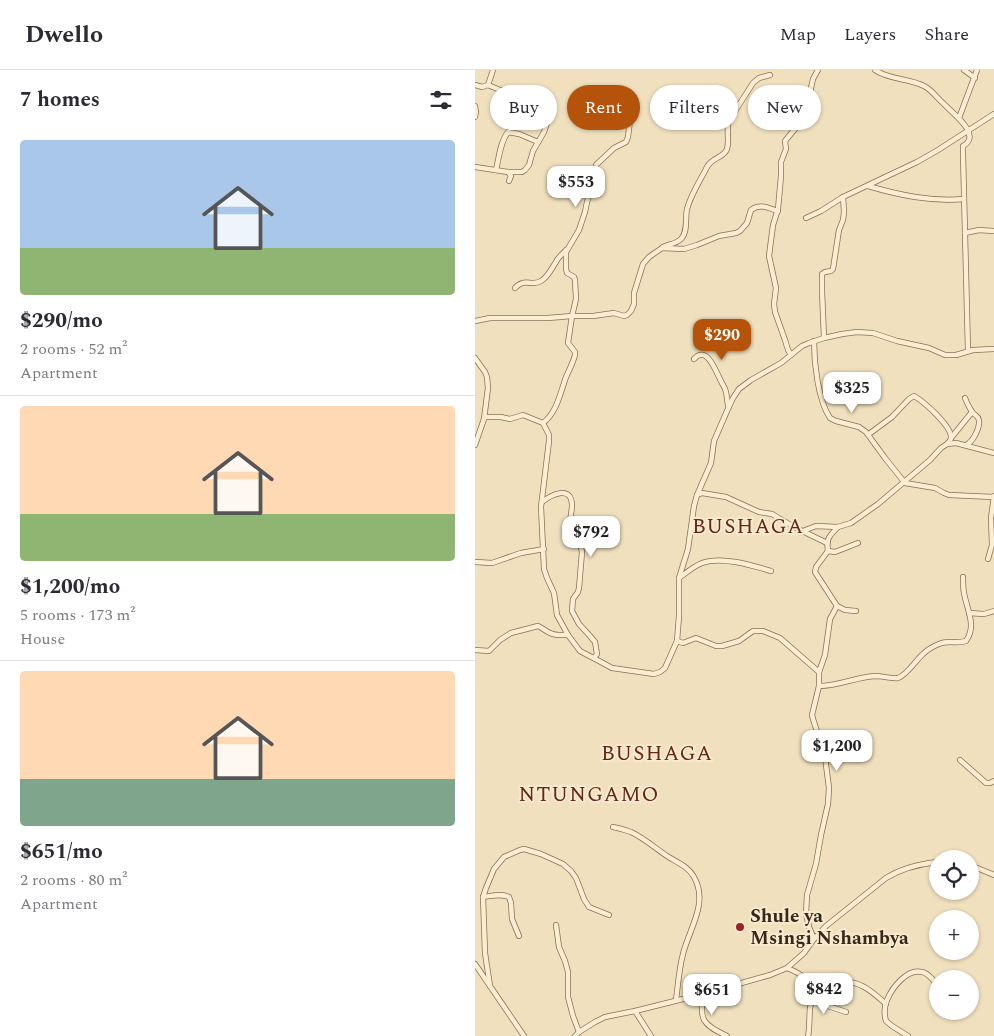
<!DOCTYPE html>
<meta charset="utf-8">
<style>
body{margin:0;font-family:Spectral,serif;background:#f2f2f3;color:#2b2b33;height:100vh;display:flex;flex-direction:column;font-size:19px;white-space:nowrap}
*{box-sizing:border-box;margin:0}
p{font-size:16px;color:#7c7c81}
.icon{flex:none;width:28px;height:28px;fill:none;stroke:currentColor;stroke-width:2;stroke-linecap:round;stroke-linejoin:round}
.map{position:relative;flex:1;overflow:hidden}
.drawer{display:flex;flex-direction:column;background:#fff;width:475px}
.drawer>*{flex:none}
.top-card{position:absolute;left:15px;top:15px;width:429px;height:45px;display:flex;gap:10px}
.tools{position:absolute;left:454px;top:780px;display:grid;gap:10px}
.tools a{display:grid;place-items:center;width:50px;height:50px;border-radius:50%;background:#fff;box-shadow:0 1px 4px #0004;font-size:25px}
.price{position:absolute;translate:-50% -42px;padding:0 11px;border-radius:10px;background:#fff;color:#222;font-size:16px;line-height:32px;filter:drop-shadow(0 1px 2px #0008)}
.price::after{content:'';position:absolute;left:50%;top:30px;width:15px;height:11px;margin-left:-8px;background:inherit;clip-path:polygon(0 0,100% 0,50% 100%)}
.price.active{background:#b45309;color:#fff}
ul{padding:0;list-style:none}
li{display:grid;align-content:center;gap:10px;height:265px;padding:0 20px}
li+li{border-top:1px solid #e1e1e2}
li span{display:grid;place-items:center;height:155px;border-radius:5px;color:#555}
li>.icon{margin-inline-start:auto}
span .icon{width:90px;height:90px;fill:#fffc;stroke-width:1}
li b{font-size:21px}
h2{display:flex;justify-content:space-between;align-items:center;height:60px;padding:0 20px;font-size:21px}
.tag{padding:0 18px;border-radius:22px;background:#fff;box-shadow:0 1px 4px #0004;font-size:18px;line-height:45px}
.tag.active{background:#b45309;color:#fff}
header{display:flex;align-items:center;gap:30px;box-sizing:border-box;height:70px;padding:0 25px;background:#fff;border-bottom:1px solid #e1e1e2}
header strong{font-size:24px}
nav{display:flex;gap:28px;margin-inline-start:auto;font-size:18px}
main{display:flex;flex:1;min-height:0}
.map>svg:first-child{display:block}
.lines{fill:none;stroke-linecap:round;stroke-linejoin:round}
.street-casing{stroke:#897056;stroke-width:6}
.street{stroke:#faedd1;stroke-width:4.5}
.poi-dot{fill:#9b2327;stroke:#f7eace;stroke-width:2}
.labels{text-anchor:middle;dominant-baseline:central;stroke-width:4;stroke-linejoin:round;paint-order:stroke}
.poi-label{font-size:19px;font-weight:bold;fill:#37281b;stroke:#f7eace;text-anchor:start}
.quarter-label{font-size:21px;letter-spacing:1px;fill:#662618;stroke:#f7eace}
</style>
<header>
<strong>Dwello</strong>
<nav><a>Map</a><a>Layers</a><a>Share</a></nav>
</header>
<main>
<section class="drawer">
<h2>7 homes<svg class="icon" aria-label="filters" viewBox="0 0 24 24"><path d="M4 7h16M4 17h16"/><circle cx="9" cy="7" r="2"/><circle cx="15" cy="17" r="2"/></svg></h2>
<ul>
<li><span style="background:linear-gradient(#a9c7e8 70%,#8fb573 0)"><svg class="icon" aria-label="home" viewBox="0 0 24 24"><path d="M3 11l9-7 9 7M6 9v11h12V9"/></svg></span><div><b>$290/mo</b><p>2 rooms · 52 m²</p><p>Apartment</p></div></li>
<li><span style="background:linear-gradient(#ffd9b3 70%,#8fb573 0)"><svg class="icon" aria-label="home" viewBox="0 0 24 24"><path d="M3 11l9-7 9 7M6 9v11h12V9"/></svg></span><div><b>$1,200/mo</b><p>5 rooms · 173 m²</p><p>House</p></div></li>
<li><span style="background:linear-gradient(#ffd9b3 70%,#7fa58c 0)"><svg class="icon" aria-label="home" viewBox="0 0 24 24"><path d="M3 11l9-7 9 7M6 9v11h12V9"/></svg></span><div><b>$651/mo</b><p>2 rooms · 80 m²</p><p>Apartment</p></div></li>
</ul>
</section>
<div class="map">
<svg width="519" height="966" viewBox="0 0 519 966">
<rect width="100%" height="100%" fill="#f0e0be"/>
<g class="lines">
<g class="street-casing">
<g id="street">
<path d="M400,0C414,10 434,8 449,16C457,20 462,28 469,34C477,43 508,65 488,76V84L493,281"/>
<polyline points="489,0 500,8"/>
<polyline points="0,15 7,17 13,15 18,0"/>
<polyline points="13,15 25,20 57,28"/>
<polyline points="0,36 1,42 0,47"/>
<polyline points="484,48 502,0"/>
<polyline points="0,97 33,102 36,106 34,111"/>
<path d="M21,100C24,88 25,72 33,62L44,64L63,72"/>
<polyline points="33,102 47,102 50,100 54,95 58,81 69,62 76,41"/>
<path d="M393,116C424,125 456,132 489,129"/>
<polyline points="331,148 346,141 368,127 442,92 463,80 519,44"/>
<polyline points="490,163 504,160 519,161"/>
<path d="M188,177C194,174 201,174 206,169C213,162 210,149 212,139C216,124 225,111 232,97C237,87 249,88 252,79C255,69 250,58 255,49L278,13L284,8L295,5"/>
<path d="M40,218C50,207 56,217 66,211C74,206 76,199 81,192C83,187 88,184 91,180"/>
<path d="M0,251L15,248H73L97,246H118L139,243L149,246L152,245L156,241L159,234V223L168,194L174,187L187,178L209,179L222,175L244,166L261,163L265,161L272,153L276,140C285,133 293,138 303,141"/>
<polyline points="349,268 347,221 347,204 350,202 356,201 358,199 364,160 368,150 369,142 368,127"/>
<path d="M339,271C339,293 343,330 355,348L361,351L384,357L391,362L410,388L430,413L460,418L469,423L474,425L519,427"/>
<polyline points="316,285 313,280 310,270 300,242 299,234 301,218 294,186 298,155 303,139 306,106 306,92 311,79 310,71 324,54 334,27 338,9 343,0"/>
<polyline points="0,288 10,302 12,307 13,318 9,349 0,375"/>
<path d="M219,289C232,275 240,300 245,309C246,312 249,316 250,319C252,324 252,330 253,335"/>
<path d="M490,328C492,333 495,339 498,343C501,346 503,346 504,350C505,358 498,372 491,375"/>
<polyline points="10,347 26,347 35,349 48,345 68,353 74,365 74,371 66,437 69,499 72,508 79,523 82,545 93,565"/>
<path d="M68,353C82,342 85,324 91,307C94,300 98,293 100,285V282L93,273L97,246L101,229L100,210L99,207L92,203L91,199V182L104,160L110,142L112,132L120,107L121,95L139,78L151,72L153,67L156,42"/>
<path d="M394,364L417,347L434,329L439,326C448,331 477,356 476,368C476,370 473,373 472,374"/>
<polyline points="476,368 497,342"/>
<polyline points="222,425 227,423 251,427 284,442 297,444 319,457 352,473"/>
<path d="M67,432C76,425 97,414 97,436C97,442 94,449 96,456C99,464 106,473 107,482L104,518L103,522L98,529L97,541L104,554L115,566L120,572L122,584L119,588"/>
<path d="M363,457C354,466 351,469 353,481L341,497L340,502L362,536L370,540L381,541"/>
<polyline points="328,461 341,456 363,457 376,453 403,434 455,390 466,378 472,374 481,373 519,383"/>
<polyline points="353,481 360,482 383,473"/>
<polyline points="513,489 517,475 516,448 519,426"/>
<polyline points="0,492 17,493 46,483 69,479"/>
<path d="M204,508C211,503 219,496 227,493C247,486 276,495 296,501"/>
<polyline points="494,543 509,544 519,541"/>
<polyline points="202,571 208,573 221,568 241,576 247,576 264,571 278,561 288,561 305,568 344,602"/>
<path d="M0,580L14,581L25,570L36,563L63,556C68,558 70,561 75,563C81,566 86,565 93,565L105,581L126,592L137,598L179,604L185,602L190,598L202,571L204,546V508L213,479L219,436L222,425L236,393L239,371L252,341L258,328L264,319L276,310L306,293L327,276L334,273L349,268L367,264L382,262L398,263L422,271L454,278L470,285H481L498,280L519,279"/>
<path d="M344,616C364,616 381,607 400,606C407,606 418,609 423,608C432,605 441,590 448,584C452,580 459,576 464,574C473,570 482,574 491,571C502,556 492,540 489,523C488,518 488,512 488,507"/>
<polyline points="485,690 511,713 515,713 519,711"/>
<path d="M138,757C144,758 150,760 156,762C169,768 180,778 192,786C201,792 213,796 219,807C234,833 214,859 208,884C204,899 203,915 201,930"/>
<polyline points="495,795 519,805"/>
<path d="M8,827C17,826 26,823 34,827L36,833L37,849L44,866"/>
<polyline points="81,855 84,877 90,891 93,902 93,927 98,946 104,962"/>
<polyline points="339,869 334,857 331,843 332,825 341,794 346,765 353,734 354,718 350,687 338,649 337,645 344,616 344,602 350,585 355,549 362,536"/>
<polyline points="0,894 49,966"/>
<path d="M312,898C325,903 337,910 337,926C337,930 336,934 335,938C334,947 335,957 333,966"/>
<polyline points="15,916 10,883 8,827 11,818 19,799 29,787 45,780 49,779 66,784 88,794 96,801 101,808 109,829 114,837 134,845"/>
<path d="M336,917L364,920L367,919L374,912C388,913 401,925 411,934"/>
<path d="M228,924C224,950 228,955 252,966"/>
<polyline points="337,927 350,935 371,942"/>
<polyline points="160,941 176,966"/>
<path d="M100,966L104,962L120,952L130,947L160,941L228,924L295,905L312,898L329,883L339,869L351,856L411,808C427,798 445,794 462,792"/>
<path d="M433,966L417,956L411,951C409,944 409,937 412,930C417,918 432,898 447,902C453,903 456,908 460,912"/>
</g>
</g>
<use href="#street" class="street"/>
</g>
<circle class="poi-dot" cx="265" cy="857" r="5"/>
<g class="labels">
<g class="poi-label">
<text x="275" y="846">Shule ya<tspan x="275" dy="22">Msingi Nshambya</tspan></text>
</g>
<g class="quarter-label">
<text x="273" y="457">BUSHAGA</text>
<text x="182" y="684">BUSHAGA</text>
<text x="114" y="725">NTUNGAMO</text>
</g>
</g>
</svg>
<div class="tools">
<a><svg class="icon" aria-label="locate" viewBox="0 0 24 24"><circle cx="12" cy="12" r="6"/><path d="M12 2v4M12 18v4M2 12h4M18 12h4"/></svg></a>
<a>+</a>
<a>−</a>
</div>
<b class="price" style="left:101px;top:138px">$553</b>
<b class="price active" style="left:247px;top:291px">$290</b>
<b class="price" style="left:377px;top:344px">$325</b>
<b class="price" style="left:116px;top:488px">$792</b>
<b class="price" style="left:362px;top:702px">$1,200</b>
<b class="price" style="left:349px;top:945px">$842</b>
<b class="price" style="left:237px;top:946px">$651</b>
<div class="top-card">
<a class="tag">Buy</a>
<a class="tag active">Rent</a>
<a class="tag">Filters</a>
<a class="tag">New</a>
</div>
</div>
</main>
